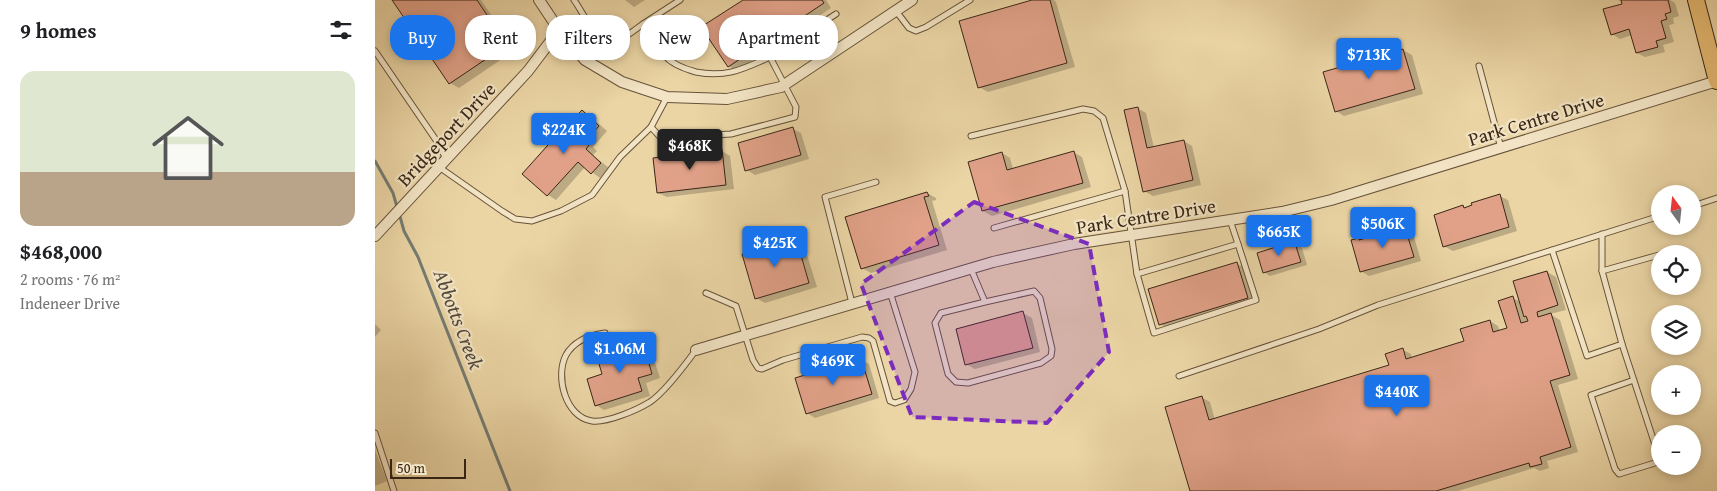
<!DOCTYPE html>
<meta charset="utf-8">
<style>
body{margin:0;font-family:"Gentium Book Plus",serif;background:#f6f6f6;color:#202124;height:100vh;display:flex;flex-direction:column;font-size:19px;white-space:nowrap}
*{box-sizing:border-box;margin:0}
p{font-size:16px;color:#757577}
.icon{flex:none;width:28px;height:28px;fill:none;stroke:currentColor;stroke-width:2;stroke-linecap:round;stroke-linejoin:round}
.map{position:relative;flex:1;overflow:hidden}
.panel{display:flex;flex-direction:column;background:#fff;width:375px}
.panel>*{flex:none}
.top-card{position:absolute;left:15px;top:15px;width:475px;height:45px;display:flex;gap:10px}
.needle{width:32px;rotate:345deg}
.tools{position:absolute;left:1276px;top:185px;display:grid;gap:10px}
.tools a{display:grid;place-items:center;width:50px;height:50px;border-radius:50%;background:#fff;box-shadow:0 2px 8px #0003;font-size:25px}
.scale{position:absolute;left:15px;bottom:12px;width:76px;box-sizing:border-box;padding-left:5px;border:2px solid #3a2617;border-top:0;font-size:14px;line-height:18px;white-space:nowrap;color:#3a2617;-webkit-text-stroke:4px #f2e4c4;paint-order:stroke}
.price{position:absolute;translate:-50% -42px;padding:0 11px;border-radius:5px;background:#1a73e8;color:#fff;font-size:16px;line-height:32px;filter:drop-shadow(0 1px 2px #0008)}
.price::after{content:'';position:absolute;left:50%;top:30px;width:15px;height:11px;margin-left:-8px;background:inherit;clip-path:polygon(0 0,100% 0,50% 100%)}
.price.on{background:#222;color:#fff}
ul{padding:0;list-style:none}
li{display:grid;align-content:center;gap:10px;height:265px;padding:0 20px}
li span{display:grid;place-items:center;height:155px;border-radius:15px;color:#555}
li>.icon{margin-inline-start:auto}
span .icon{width:90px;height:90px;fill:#fffc;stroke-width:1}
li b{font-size:21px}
h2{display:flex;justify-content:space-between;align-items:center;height:60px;padding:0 20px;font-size:21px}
.pill{padding:0 18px;border-radius:20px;background:#fff;box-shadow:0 2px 8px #0003;font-size:18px;line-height:45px}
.pill.on{background:#1a73e8;color:#fff}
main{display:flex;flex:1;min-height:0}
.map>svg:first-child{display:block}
.shadow{fill:#0003}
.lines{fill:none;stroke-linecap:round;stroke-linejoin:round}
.stream{stroke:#757c74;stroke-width:3}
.building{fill:#e0a188;stroke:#3a2617}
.service-casing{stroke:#66523a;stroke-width:7}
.minor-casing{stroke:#66523a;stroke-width:12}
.primary-casing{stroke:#3a2617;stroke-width:18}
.service{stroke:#f2e4c4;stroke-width:5}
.minor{stroke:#f2e4c4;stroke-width:10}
.primary{stroke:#e6ba72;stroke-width:16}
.marked{fill:#7b2cbf;fill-opacity:0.2;stroke:#7b2cbf;stroke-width:4;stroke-dasharray:10 6;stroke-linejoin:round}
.labels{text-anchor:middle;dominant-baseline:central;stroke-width:4.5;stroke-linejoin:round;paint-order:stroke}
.street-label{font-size:19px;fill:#3a2617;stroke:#f2e4c4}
.water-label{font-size:20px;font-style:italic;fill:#534a3e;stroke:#f2e4c4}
</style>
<main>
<section class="panel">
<h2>9 homes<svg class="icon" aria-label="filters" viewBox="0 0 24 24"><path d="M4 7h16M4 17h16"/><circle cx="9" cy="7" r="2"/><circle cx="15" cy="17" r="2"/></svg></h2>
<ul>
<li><span style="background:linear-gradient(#dfe7d0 65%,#b9a48a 0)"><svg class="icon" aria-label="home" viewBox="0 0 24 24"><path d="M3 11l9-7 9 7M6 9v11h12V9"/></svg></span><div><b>$468,000</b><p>2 rooms · 76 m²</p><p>Indeneer Drive</p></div></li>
</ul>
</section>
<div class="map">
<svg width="1342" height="491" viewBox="0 0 1342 491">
<rect width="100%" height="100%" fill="#ebd5a5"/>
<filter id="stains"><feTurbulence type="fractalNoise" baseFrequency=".004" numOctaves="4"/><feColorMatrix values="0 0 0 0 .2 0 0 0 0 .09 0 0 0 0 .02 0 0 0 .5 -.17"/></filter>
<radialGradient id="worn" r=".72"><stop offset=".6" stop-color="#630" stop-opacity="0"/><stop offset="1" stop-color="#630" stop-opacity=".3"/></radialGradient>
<g class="shadow">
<polygon points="19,0 106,0 140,50 84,88 75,83"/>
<polygon points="250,0 270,0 259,7"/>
<polygon points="370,0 451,0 456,8 362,71 353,66"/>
<polygon points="661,0 679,0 681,2 700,67 613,92 604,87"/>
<polygon points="1243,0 1295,0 1300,3 1304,16 1298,18 1299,24 1294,25 1299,42 1288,45 1290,52 1270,57 1262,53 1257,35 1245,39 1237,34 1250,4"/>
<polygon points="1028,50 1037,55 1048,94 969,116 961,111"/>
<polygon points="762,108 771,113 779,148 809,141 817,146 826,185 778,196 769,191"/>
<polygon points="207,111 215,116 232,131 218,147 222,151 218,155 234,168 225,178 210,167 181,200 173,195 192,128"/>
<polygon points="418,129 426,133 434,159 380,175 372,170"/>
<polygon points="347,151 355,156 359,189 292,197 283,193"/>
<polygon points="698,152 707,157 716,187 617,216 608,211 627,153 635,158 638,169"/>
<polygon points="552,193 561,198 561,200 557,201 572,250 496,273 487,268"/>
<polygon points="1125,196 1133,200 1142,231 1078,251 1069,246 1088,207 1091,208"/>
<polygon points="1029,225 1037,230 1046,261 994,276 986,271 984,239 987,241 1011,231 1014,233 1023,230"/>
<polygon points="420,240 429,245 442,287 390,303 381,298"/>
<polygon points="912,241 927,248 932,265 895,276 889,272"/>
<polygon points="862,264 871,268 881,302 794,329 785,324"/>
<polygon points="1172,272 1181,277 1191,310 1175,314 1185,320 1203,379 1183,385 1203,452 1172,461 1174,468 1165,471 1159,468 1083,491 817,491 826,397 835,402 840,420 1015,366 1028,350 1036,354 1037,358 1090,342 1115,321 1123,326 1125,331 1133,328 1137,298 1146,302"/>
<polygon points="648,313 657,318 665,352 600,369 591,364"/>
<polygon points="0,324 6,330 0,337"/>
<polygon points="268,345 276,350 285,378 271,383 275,396 229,410 221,405 229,375"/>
<polygon points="486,360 494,364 504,398 440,418 432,413"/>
<polygon points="0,450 12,481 0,486"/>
</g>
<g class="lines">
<g class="stream">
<polyline points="0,161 18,193 22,207"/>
<polyline points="24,213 29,231 43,257 135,491"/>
</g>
</g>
<g class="building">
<polygon points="17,0 102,0 132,45 74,84"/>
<polygon points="368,0 447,0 449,3 353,67 326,27"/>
<polygon points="657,0 675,0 692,63 603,88 584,21"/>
<polygon points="1246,0 1293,0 1296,12 1290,14 1292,19 1286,21 1291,38 1281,41 1283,47 1261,53 1254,29 1236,35 1228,9 1247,4"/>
<polygon points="1028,49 1040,89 960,112 948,72"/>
<polygon points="763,107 772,148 809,140 818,180 768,192 749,110"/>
<polygon points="207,110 224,126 210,141 214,145 211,149 226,163 216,174 203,162 172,196 147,174 190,126 191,127"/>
<polygon points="418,127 426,155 370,171 363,143"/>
<polygon points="347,149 351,185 282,193 278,158"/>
<polygon points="699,151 708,183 607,211 593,162 627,152 632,170"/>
<polygon points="552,192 554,196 549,197 564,245 486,269 470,217"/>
<polygon points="1125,194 1134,227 1068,247 1059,215 1088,205 1089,208 1097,205 1096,203"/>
<polygon points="1029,224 1039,257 985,272 976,240 984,238 984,240 994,237 993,235 1011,230 1012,232 1021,229 1020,227"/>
<polygon points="421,238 434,283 380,299 367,254"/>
<polygon points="912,240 914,245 920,243 926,262 888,273 882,253 907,245 906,241"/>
<polygon points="862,262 873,298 784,325 773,289"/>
<polygon points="1172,271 1183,305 1162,312 1163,317 1176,313 1195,375 1175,381 1196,447 1165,457 1167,464 1155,467 1154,463 1061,491 815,491 790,407 827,396 834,420 1014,365 1010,354 1028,348 1031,359 1089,341 1085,329 1115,320 1118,332 1132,328 1123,301 1138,296 1146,323 1153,321 1151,316 1149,317 1138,281"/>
<polygon points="648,311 658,348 590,365 581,329"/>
<polygon points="268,343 277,374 263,378 267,391 220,406 212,379 227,374 222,357"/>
<polygon points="486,358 497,394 431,414 420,378"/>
</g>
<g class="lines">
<g class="service-casing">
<g id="service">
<path d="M199,0C210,15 223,50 245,39C253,36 261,29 268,24C275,34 282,46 290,56C298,65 310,69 321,72C351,78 368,69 395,57"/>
<polyline points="521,11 534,28 541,31 551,27 595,0"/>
<polyline points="268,24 305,0"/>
<polyline points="0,51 63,143 71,159"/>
<polyline points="1104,66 1126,148"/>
<polyline points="292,97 276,127 286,138 356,134 420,117 421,107 395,57 461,14"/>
<polyline points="596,136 708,109 719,111 728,118 750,191 762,274 863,244 855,220"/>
<polyline points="64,167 127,211 140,219 157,221 186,211 217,195 245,157 276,127"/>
<polyline points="1318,206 1342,198"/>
<polyline points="619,228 750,191"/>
<polyline points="1177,250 1212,356 1247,344 1227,271 1227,234"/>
<polyline points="596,269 610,302 566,313 560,323 573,374 581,382 593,383 666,363 676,356 677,349 665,298 659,291 610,302"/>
<polyline points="1227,271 1284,255"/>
<polyline points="762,274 779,333 881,300 863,244"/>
<polyline points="331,293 361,306 378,360 383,368 387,369 408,360 487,337 494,338 498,341 515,401 520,403 529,400 536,389 540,372 515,292"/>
<polyline points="477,303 450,197 501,182"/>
<path d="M230,333C215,335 199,341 191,355C180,376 190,417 217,421C232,423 262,410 275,402C290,392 310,365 321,350"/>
<polyline points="1247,344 1284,457 1280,463 1244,474 1240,469 1216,395 1259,380"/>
<polyline points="804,376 944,329 1003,305 1285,216"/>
<polyline points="0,433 19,491"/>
</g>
</g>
<g class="minor-casing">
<g id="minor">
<polyline points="164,0 184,30 210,60 247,82 292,97 352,99 406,87 537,0"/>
<polyline points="0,236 153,71 184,30"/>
<polyline points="321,350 618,262 699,244 907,212 956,200 1342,81"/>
</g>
</g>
<g class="primary-casing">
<polyline id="primary" points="1321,0 1342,81"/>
</g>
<use href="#service" class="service"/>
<use href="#minor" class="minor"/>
<use href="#primary" class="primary"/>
</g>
<path class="marked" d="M599,202L714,244L734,352L672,423L537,417L486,284Z"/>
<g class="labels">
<g class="street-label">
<text transform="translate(1161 119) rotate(-17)">Park Centre Drive</text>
<text transform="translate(71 134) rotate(-47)">Bridgeport Drive</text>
<text transform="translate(771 216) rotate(-9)">Park Centre Drive</text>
</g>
<g class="water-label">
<text transform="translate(84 319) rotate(69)">Abbotts Creek</text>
</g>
</g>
<rect width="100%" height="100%" filter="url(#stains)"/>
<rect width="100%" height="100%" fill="url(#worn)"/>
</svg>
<div class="tools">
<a><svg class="needle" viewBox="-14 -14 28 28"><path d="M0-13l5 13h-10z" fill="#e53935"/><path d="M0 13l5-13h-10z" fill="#757577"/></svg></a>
<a><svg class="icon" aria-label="locate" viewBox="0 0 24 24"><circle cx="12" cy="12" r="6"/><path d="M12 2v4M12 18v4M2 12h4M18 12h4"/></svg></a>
<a><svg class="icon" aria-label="layers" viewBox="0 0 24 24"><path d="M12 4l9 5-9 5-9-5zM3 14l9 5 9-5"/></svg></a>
<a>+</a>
<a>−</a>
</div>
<div class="scale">50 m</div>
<b class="price" style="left:994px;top:80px">$713K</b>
<b class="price" style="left:189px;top:155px">$224K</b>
<b class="price on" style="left:315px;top:171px">$468K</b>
<b class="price" style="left:1008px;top:249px">$506K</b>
<b class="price" style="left:904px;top:257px">$665K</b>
<b class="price" style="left:400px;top:268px">$425K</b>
<b class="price" style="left:245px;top:374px">$1.06M</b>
<b class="price" style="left:458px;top:386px">$469K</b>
<b class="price" style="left:1022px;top:417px">$440K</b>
<div class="top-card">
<a class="pill on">Buy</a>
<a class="pill">Rent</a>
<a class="pill">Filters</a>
<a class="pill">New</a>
<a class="pill">Apartment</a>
</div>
</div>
</main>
